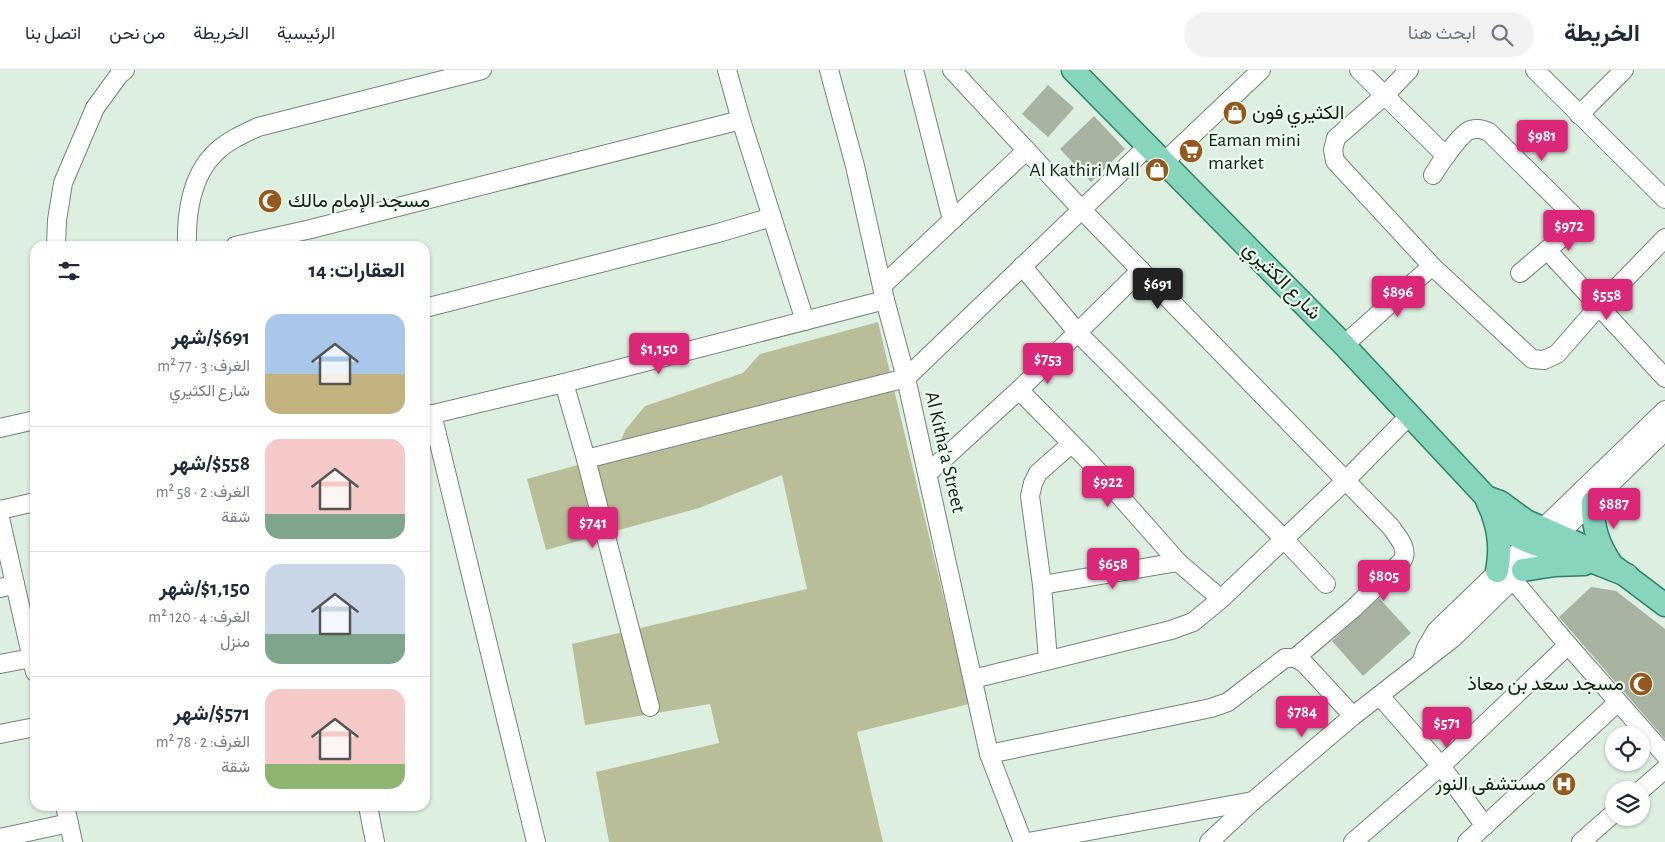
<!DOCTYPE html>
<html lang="ar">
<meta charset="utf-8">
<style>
body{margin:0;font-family:"Alegreya Sans",Vazirmatn,sans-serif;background:#f2f2f3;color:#1f2937;direction:rtl;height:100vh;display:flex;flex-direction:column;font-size:19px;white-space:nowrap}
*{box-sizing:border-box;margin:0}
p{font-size:16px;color:#747a83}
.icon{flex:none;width:28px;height:28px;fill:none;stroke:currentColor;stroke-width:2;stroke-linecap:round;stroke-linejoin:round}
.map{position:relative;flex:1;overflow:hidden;direction:ltr}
.sheet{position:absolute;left:30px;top:171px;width:400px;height:570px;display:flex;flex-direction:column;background:#fff;border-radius:15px;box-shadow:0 1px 4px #0004;direction:rtl}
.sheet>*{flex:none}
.fabs{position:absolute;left:1605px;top:656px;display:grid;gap:10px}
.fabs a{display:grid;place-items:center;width:45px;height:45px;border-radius:50%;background:#fff;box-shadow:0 1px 4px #0004;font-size:25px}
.price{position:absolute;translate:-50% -42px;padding:0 11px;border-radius:5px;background:#db2777;color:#fff;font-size:16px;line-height:32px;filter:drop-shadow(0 1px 2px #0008)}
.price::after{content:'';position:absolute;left:50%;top:30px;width:15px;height:11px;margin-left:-8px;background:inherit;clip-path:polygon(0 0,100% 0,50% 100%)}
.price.current{background:#222;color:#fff}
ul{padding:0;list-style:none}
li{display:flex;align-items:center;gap:15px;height:125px;padding:0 25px}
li+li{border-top:1px solid #e0e1e3}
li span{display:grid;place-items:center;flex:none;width:140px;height:100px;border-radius:15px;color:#555}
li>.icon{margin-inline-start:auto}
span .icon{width:60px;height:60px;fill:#fffc;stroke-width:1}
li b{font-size:21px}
h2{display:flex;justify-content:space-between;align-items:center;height:60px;padding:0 25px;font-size:21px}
header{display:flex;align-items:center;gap:30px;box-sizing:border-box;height:70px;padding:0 25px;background:#fff;border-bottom:1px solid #e0e1e3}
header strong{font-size:24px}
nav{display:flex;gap:28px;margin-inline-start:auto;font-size:18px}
.search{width:350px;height:45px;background:#f2f2f3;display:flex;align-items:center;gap:12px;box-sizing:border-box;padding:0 18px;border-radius:28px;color:#747a83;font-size:19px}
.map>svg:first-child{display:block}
.green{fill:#b9be99}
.building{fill:#a7b2a0}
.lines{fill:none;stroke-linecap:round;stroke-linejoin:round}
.minor-casing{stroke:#748577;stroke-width:20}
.major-casing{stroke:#2d8267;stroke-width:25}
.minor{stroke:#fff;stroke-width:18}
.major{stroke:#88d5be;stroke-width:22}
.labels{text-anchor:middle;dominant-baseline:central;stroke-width:4.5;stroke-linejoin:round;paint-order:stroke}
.poi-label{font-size:20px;fill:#161d17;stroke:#eafced;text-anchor:start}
.street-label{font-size:20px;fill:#161d17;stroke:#eafced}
</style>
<header>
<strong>الخريطة</strong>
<div class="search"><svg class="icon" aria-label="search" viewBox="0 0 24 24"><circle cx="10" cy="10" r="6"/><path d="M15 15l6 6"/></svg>ابحث هنا</div>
<nav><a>الرئيسية</a><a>الخريطة</a><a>من نحن</a><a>اتصل بنا</a></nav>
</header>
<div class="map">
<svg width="1665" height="772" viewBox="0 0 1665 772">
<rect width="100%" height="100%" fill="#ddefe0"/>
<polygon class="green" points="878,252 969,634 857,662 883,772 609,772 596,702 719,673 710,634 585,655 572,574 807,519 782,405 699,438 546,480 527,409 614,385 626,359 645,336 743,303 760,284"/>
<g class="building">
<polygon points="1048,15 1074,38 1048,67 1022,44"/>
<polygon points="1094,46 1125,79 1091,112 1060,79"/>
<polygon points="1591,517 1616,521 1665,559 1665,669 1559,547"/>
<polygon points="1379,528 1411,563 1363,606 1332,571"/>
</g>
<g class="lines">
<g class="minor-casing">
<g id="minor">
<polyline points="727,0 741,50 805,251"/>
<polyline points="829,0 855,96 885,230 906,308 989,684 1023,772"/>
<polyline points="914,0 952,150"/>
<path d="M952,0L1082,140L1390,456C1397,466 1410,479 1402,491L1354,538L1295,588"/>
<polyline points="1359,0 1446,86"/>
<polyline points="1409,0 1384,26 1336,68 1333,80 1335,91 1432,196 1532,289 1544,290 1557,284 1599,236 1665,168"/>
<polyline points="1535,0 1665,129"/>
<polyline points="1579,45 1624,0"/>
<polyline points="1164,92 1261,0"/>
<path d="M1433,105C1439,95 1460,64 1470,60C1478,58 1482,59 1489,62L1572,144L1574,151L1572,159L1520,203"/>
<polyline points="56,176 57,150 63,113 95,38 119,5 125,0"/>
<path d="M187,176C186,145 191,106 215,83C227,71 243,64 258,57L482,0"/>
<polyline points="235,176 311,159 741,50"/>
<polyline points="1547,180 1665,308"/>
<polyline points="1022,196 1078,263 1284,469 1326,514"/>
<polyline points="882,216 1027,80"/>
<polyline points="425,238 718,163 772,147"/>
<polyline points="1344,275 1432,196"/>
<polyline points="564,313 586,389 650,637"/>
<polyline points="1019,320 1087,389 1178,492 1221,529"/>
<polyline points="432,344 536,772"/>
<polyline points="425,346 564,313 885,230"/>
<polyline points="0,358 35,350"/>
<polyline points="586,389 906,308 1148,76"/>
<polyline points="928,403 1019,320 1141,200"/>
<polyline points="0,440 35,432"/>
<polyline points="0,448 35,602"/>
<polyline points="1551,472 1665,361"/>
<polyline points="1513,510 1568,575 1665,685"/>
<polyline points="1042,515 1178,492"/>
<polyline points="0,518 15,514"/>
<polyline points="1048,590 1042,515 1030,426 1033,413 1038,403 1071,374"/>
<polyline points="1421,593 1426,578 1436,561 1665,340"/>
<polyline points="0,594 32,588"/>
<polyline points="973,609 1171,560 1193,552 1221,529 1346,410 1410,345"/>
<polyline points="1380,626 1441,696 1485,756"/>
<polyline points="0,664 35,657"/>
<polyline points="989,684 1211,638 1228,632 1285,588 1295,588 1304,593 1353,646"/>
<polyline points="1641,720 1665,699"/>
<polyline points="65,736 73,772"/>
<polyline points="368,736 375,772"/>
<polyline points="0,768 69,753"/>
<polyline points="1028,772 1253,731"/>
<polyline points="1209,772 1253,731 1353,646 1453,568 1531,492"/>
<polyline points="1353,772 1441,696 1568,575"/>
<polyline points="1467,772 1618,632"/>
<polyline points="1581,772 1614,743"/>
</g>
</g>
<g class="major-casing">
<g id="major">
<path d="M1073,0L1344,275L1486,427C1500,473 1543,475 1583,488C1598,493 1612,500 1627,505"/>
<polyline points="1486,427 1500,432 1526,451 1583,476"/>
<path d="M1593,432C1592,456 1598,475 1612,495"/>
<path d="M1493,445C1500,464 1501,481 1497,501"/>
<polyline points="1616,498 1665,535"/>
<polyline points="1523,500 1555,495 1584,494"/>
</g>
</g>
<use href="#minor" class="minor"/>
<use href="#major" class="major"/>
</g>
<defs>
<g id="shop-disc" transform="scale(1.25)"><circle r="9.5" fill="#96591d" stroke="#eafced"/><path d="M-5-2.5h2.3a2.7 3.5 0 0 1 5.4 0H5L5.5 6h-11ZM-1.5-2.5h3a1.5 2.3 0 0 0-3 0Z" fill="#fff"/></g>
<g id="supermarket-disc" transform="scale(1.25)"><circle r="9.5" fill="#96591d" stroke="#eafced"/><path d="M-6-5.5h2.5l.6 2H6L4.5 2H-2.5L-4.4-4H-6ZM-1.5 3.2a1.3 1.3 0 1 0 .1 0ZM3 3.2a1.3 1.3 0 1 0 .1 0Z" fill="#fff"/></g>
<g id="mosque-disc" transform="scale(1.25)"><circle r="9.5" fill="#96591d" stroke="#eafced"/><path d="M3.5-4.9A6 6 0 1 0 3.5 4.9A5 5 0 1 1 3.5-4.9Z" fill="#fff"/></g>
<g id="hospital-disc" transform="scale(1.25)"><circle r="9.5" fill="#96591d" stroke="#eafced"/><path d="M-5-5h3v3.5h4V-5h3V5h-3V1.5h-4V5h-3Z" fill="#fff"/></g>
</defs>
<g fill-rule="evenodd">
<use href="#shop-disc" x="1235" y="43"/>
<use href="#supermarket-disc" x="1191" y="81"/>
<use href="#shop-disc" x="1157" y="100"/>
<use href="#mosque-disc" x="270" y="131"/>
<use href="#mosque-disc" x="1641" y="614"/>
<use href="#hospital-disc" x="1564" y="714"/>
</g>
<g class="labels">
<g class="poi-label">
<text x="1252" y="43">الكثيري فون</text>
<text x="1208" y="70">Eaman mini<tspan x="1208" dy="23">market</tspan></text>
<text x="1140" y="100" text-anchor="end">Al Kathiri Mall</text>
<text x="288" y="131">مسجد الإمام مالك</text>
<text x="1624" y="614" text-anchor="end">مسجد سعد بن معاذ</text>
<text x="1546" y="714" text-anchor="end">مستشفى النور</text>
</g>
<g class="street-label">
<text transform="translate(1282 211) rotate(45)">شارع الكثيري</text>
<text transform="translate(945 382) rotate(77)">Al Kitha'a Street</text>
</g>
</g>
</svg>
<div class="fabs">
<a><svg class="icon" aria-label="locate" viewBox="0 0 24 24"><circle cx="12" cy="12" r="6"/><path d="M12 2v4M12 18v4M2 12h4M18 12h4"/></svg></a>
<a><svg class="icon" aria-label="layers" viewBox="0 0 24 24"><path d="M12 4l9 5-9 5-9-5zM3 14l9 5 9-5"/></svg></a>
</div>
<b class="price" style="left:1542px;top:92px">$981</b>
<b class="price" style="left:1569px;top:182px">$972</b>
<b class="price current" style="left:1158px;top:240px">$691</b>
<b class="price" style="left:1398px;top:248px">$896</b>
<b class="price" style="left:1607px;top:251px">$558</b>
<b class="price" style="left:659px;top:305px">$1,150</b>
<b class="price" style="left:1048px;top:315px">$753</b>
<b class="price" style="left:1108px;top:438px">$922</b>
<b class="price" style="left:1614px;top:460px">$887</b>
<b class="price" style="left:593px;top:479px">$741</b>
<b class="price" style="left:1113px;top:520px">$658</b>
<b class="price" style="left:1384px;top:532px">$805</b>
<b class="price" style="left:1302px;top:668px">$784</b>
<b class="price" style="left:1447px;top:679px">$571</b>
<section class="sheet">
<h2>العقارات: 14<svg class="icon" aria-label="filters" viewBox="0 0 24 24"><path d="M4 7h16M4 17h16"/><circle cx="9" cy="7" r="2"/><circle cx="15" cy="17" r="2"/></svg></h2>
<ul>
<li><span style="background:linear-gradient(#a9c7e8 60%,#c2b280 0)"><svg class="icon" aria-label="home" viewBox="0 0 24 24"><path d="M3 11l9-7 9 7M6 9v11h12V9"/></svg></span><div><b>$691/شهر</b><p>الغرف: 3 · 77 m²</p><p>شارع الكثيري</p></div></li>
<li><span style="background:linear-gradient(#f6c9c9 75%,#7fa58c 0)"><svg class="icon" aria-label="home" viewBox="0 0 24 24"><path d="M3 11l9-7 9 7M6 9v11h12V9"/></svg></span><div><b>$558/شهر</b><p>الغرف: 2 · 58 m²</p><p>شقة</p></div></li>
<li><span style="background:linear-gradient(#c9d6e8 70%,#7fa58c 0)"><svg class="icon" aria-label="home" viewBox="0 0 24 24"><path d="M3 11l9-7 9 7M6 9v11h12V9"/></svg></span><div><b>$1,150/شهر</b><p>الغرف: 4 · 120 m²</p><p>منزل</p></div></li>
<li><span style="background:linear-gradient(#f6c9c9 75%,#8fb573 0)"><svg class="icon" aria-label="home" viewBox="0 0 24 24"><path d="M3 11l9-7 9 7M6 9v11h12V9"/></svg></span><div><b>$571/شهر</b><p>الغرف: 2 · 78 m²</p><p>شقة</p></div></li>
</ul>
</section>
</div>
